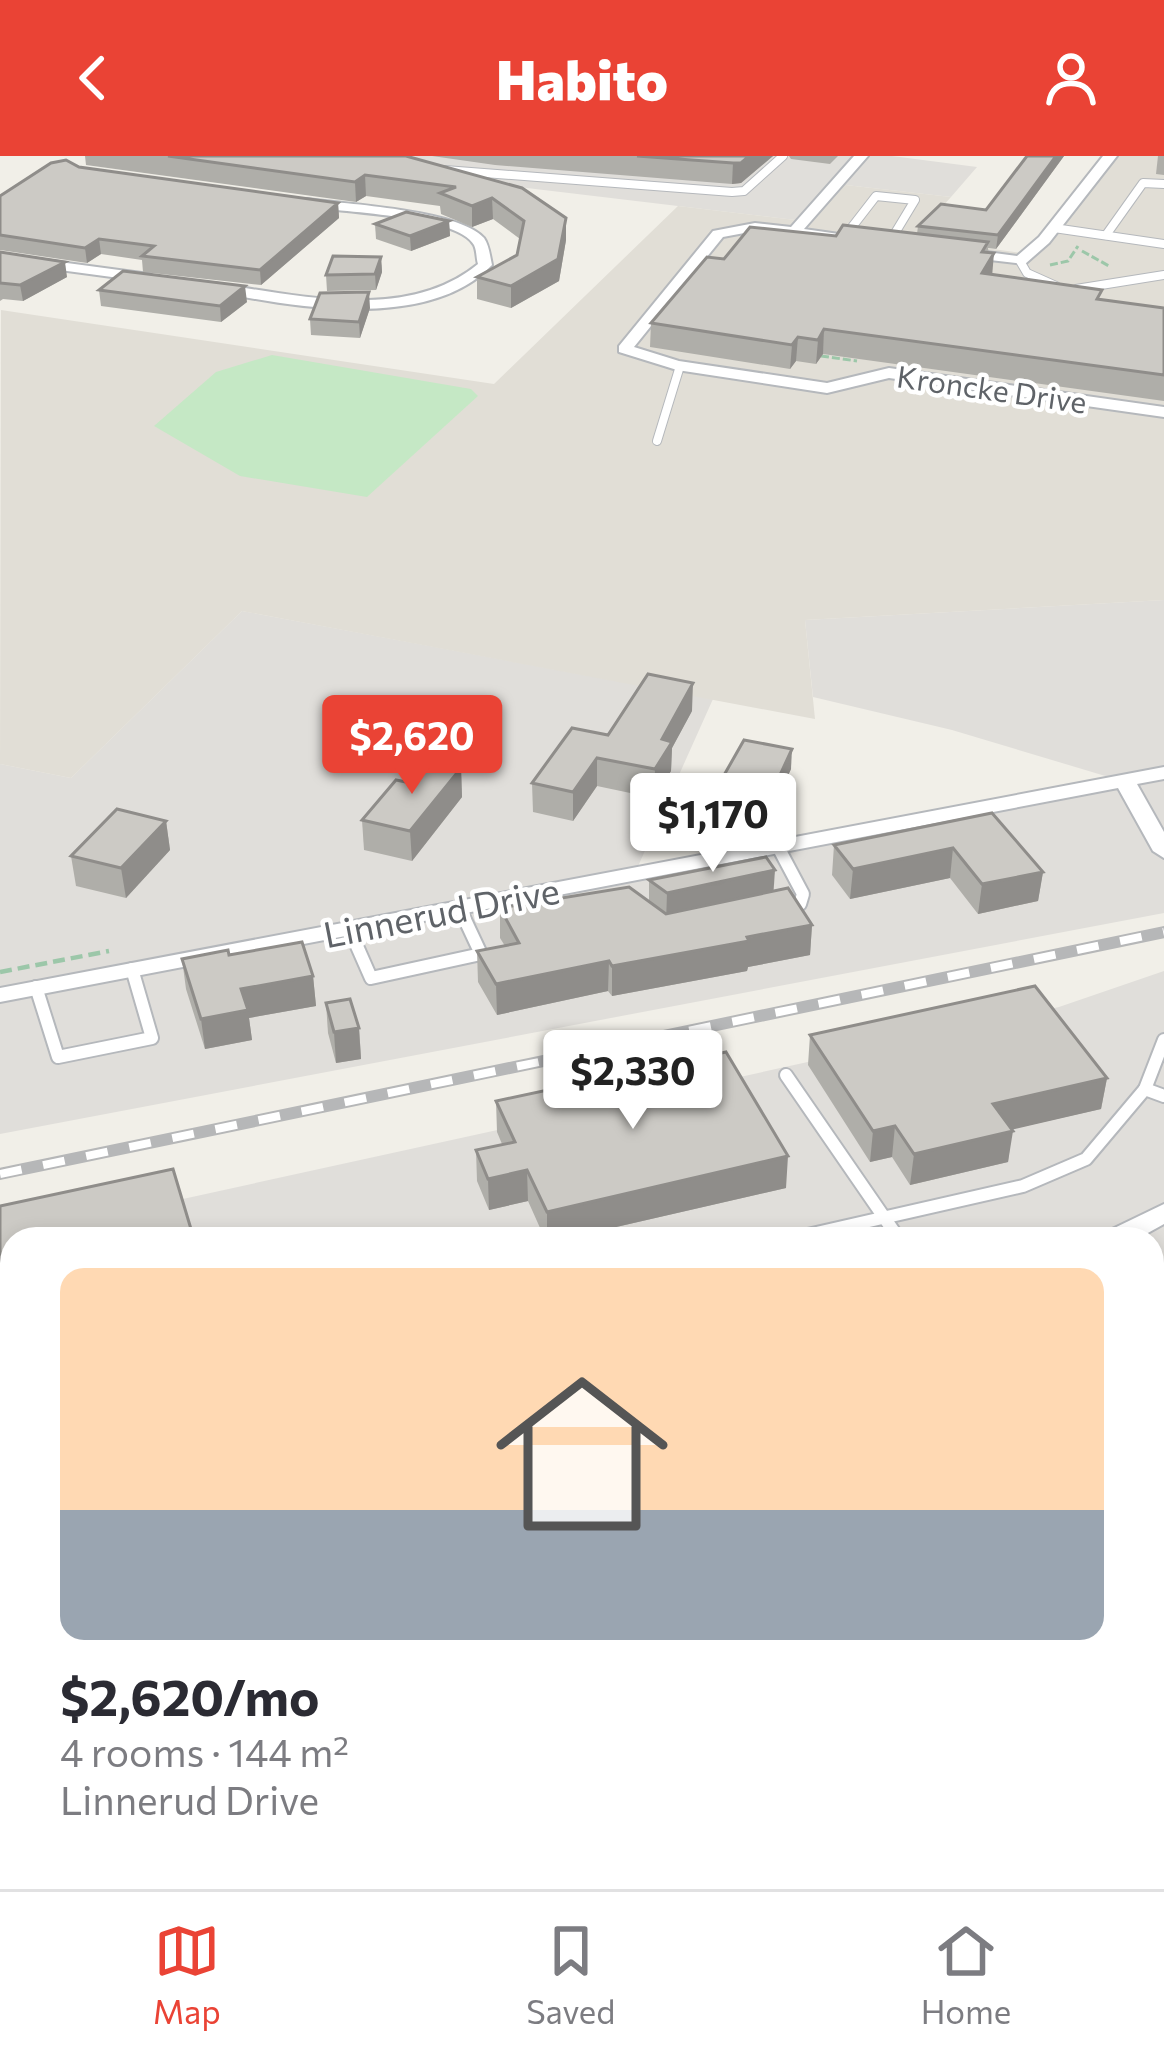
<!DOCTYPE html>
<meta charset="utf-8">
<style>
body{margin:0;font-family:Commissioner,sans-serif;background:#f7f7f7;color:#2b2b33;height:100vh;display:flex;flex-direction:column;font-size:45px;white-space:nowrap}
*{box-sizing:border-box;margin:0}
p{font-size:39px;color:#7c7c81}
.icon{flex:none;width:66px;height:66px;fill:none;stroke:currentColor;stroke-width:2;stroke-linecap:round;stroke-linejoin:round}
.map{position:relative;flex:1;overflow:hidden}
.side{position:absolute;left:0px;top:1071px;width:1164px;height:663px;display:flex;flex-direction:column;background:#fff;border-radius:36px 36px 0 0;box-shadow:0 6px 18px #0003}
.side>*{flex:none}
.price{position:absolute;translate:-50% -102px;padding:0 27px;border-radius:12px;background:#fff;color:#222;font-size:39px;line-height:78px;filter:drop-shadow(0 3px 6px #0008)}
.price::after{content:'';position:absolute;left:50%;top:72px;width:36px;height:27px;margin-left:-18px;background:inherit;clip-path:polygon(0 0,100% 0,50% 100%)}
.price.active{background:#ea4335;color:#fff}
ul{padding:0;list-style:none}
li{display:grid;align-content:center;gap:24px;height:636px;padding:0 60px}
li+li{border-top:3px solid #e1e1e2}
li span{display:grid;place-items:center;height:372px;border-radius:24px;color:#555}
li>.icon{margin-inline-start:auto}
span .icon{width:216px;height:216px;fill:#fffc;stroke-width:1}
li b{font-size:51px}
header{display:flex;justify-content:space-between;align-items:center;height:156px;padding:0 60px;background:#ea4335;color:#fff;font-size:54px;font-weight:800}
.tabs{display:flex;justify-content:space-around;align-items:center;height:168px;border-top:3px solid #e1e1e2;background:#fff;font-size:33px;color:#7c7c81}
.tabs a{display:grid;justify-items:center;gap:6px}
.tabs .active{color:#ea4335}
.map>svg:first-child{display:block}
.industrial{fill:#e0deda}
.education{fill:#e1ded6}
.green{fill:#c5e8c5}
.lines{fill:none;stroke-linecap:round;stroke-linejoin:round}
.service-far2-casing{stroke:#b5b8bc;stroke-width:10}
.service-far1-casing{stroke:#b5b8bc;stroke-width:16}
.service-casing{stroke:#b5b8bc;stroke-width:20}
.minor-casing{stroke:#b5b8bc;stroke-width:4}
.path-far1{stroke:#9cc7a9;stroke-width:3;stroke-dasharray:8 3;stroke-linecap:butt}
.path{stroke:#9cc7a9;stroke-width:4.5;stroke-dasharray:12 6;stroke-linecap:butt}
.service-far2{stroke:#fff;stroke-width:8}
.service-far1{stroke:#fff;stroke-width:12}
.service{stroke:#fff;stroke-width:15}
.minor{fill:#fff;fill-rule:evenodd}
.rail-casing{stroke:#b6b7b8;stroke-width:12}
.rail{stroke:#fff;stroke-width:8;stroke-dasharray:22;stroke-linecap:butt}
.wall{fill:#afaea9}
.shaded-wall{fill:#8f8d8a}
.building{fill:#cccac5;stroke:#8f8d8a;stroke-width:3}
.labels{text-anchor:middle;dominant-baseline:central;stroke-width:9;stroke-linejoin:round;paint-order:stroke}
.far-street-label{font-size:30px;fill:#5f6368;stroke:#fff}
.street-label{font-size:36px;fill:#5f6368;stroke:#fff}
</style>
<header><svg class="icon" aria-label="back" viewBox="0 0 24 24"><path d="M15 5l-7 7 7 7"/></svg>Habito<svg class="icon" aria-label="person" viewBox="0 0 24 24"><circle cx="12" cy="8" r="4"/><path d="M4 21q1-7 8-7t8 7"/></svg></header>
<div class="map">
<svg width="1164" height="1733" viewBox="0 0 1164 1733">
<rect width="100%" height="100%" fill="#f1efe8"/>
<g class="industrial">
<polygon points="260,0 892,0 977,11 951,41 837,28 804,65"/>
<polygon points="1164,444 1164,757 0,978 0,608 71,622 242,455 713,543 635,717 1122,625 952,574 813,541 805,464"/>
<polygon points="1164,815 1164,1589 1152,1592 1152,1083 12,1083 12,1722 728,1722 692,1733 0,1733 0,1083 1059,851"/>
</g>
<polygon class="education" points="1110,0 1164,0 1164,444 805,464 815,563 242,455 71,622 0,608 1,154 494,228 678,50 804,65 837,28 951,41 914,82 1028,98"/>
<polygon class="green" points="272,199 471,233 478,240 367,341 240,320 154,270 216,216"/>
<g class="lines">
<g class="service-far2-casing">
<g id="service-far2">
<polyline points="445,14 732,36 744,35 783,0"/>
<polyline points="1054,72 1164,88"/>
<polyline points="1106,79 1143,27 1164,28"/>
<polyline points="845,80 876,40 915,44 889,87"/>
<polyline points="1020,105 1027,117 1056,130"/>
<polyline points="1076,133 1164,119"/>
<polyline points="657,285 680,210"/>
</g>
</g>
<g class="service-far1-casing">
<g id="service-far1">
<polyline points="777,689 803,738 800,748 789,754"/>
<polyline points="349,772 371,822 481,798 459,751"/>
<polyline points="36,831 58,901 152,882 132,813"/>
<polyline points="786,919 899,1083"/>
<polyline points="1145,933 1164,884"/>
<polyline points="790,1083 1023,1030 1086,1003 1145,933 1164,940"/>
</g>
</g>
<g class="service-casing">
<polyline id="service" points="0,1274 12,1271"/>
</g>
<g class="minor-casing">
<g id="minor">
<polygon points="854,0 868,0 804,73 839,78 839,84 755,75 723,81 634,191 679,205 827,227 889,212 1164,251 1164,261 889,222 827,237 677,214 619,196 619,190 713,75 755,67 791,71"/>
<polygon points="1103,0 1117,0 1049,87 1025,108 964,101 957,97 964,93 1017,100 1039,81"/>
<path d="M307,43C345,48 460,54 484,82C489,89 490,100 492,109C428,176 290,151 208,134V128L213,127C298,139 406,167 478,108C476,102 477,95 474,89C458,59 336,56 302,50V44Z"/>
<polygon points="0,98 149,118 156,122 149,126 0,106"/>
<polygon points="1164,611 1164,623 1137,628 1164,676 1164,702 1153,695 1118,632 0,846 0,832"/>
<polygon points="1164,1048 1164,1068 1137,1083 1102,1083 1106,1076"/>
<polygon points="12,1359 12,1383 0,1386 0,1362"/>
</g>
</g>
<g class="path-far1">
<polyline points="1082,95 1109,110"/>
<polyline points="1050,109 1068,105 1078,90"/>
<polyline points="821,200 857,205"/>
</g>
<polyline class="path" points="0,816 109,795"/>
<use href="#service-far2" class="service-far2"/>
<use href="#service-far1" class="service-far1"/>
<use href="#service" class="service"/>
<use href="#minor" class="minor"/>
<g class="rail-casing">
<polyline id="rail" points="0,1018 1164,776"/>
</g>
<use href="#rail" class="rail"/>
</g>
<g class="wall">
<polygon points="85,0 407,0 566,62 566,84 559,125 511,152 477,143 477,121 517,99 520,83 493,63 472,71 441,58 440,50 366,40 356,46 86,9"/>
<polygon points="432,0 773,0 741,27 732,28 495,9"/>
<polygon points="789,0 838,0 830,8 791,3"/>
<polygon points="1027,0 1064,0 996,93 988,92 992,119 1100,144 1164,152 1164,245 823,198 816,208 796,205 790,213 650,191 651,167 724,103 836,80 917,78 918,70 986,54"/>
<polygon points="1158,0 1164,0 1164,19 1156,18"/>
<polygon points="79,11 338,47 339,62 261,129 143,116 142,104 101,98 87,107 0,94 0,40"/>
<polygon points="449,65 450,80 411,95 376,83 375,68"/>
<polygon points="0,96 67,121 23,145 3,143 0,145"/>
<polygon points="381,101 382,116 376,134 327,135 326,119"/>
<polygon points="99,134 247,146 221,166 101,150"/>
<polygon points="370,152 360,182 311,179 310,163"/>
<polygon points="692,555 672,592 671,615 654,642 597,630 573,665 533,656 532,627 608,579"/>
<polygon points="461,612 462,641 412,705 364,694 362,664"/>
<polygon points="791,613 767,665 714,655 715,635"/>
<polygon points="992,657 1043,716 1038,745 978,758 950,722 850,743 832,719 834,689"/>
<polygon points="166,665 170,694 126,742 76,730 71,700"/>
<polygon points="649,724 773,735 812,769 810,799 748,811 747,815 612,840 608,835 497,859 478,826 477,795 505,790 500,782 500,752 649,746"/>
<polygon points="229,799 313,820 316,850 249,862 252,884 205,893 186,833 182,803"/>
<polygon points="326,847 359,872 361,903 336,907 328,877"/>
<polygon points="810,879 1107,922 1101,953 1012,973 1008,1006 910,1029 892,1001 870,1006 808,909"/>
<polygon points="496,945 786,1032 564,1083 545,1083 528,1045 489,1054 477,1025 476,994 502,988 497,976"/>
</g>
<g class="shaded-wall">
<polygon points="749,0 773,0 741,27 732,28 733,7"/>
<polygon points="1056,0 1064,0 996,93 998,79"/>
<polygon points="365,19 366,40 356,46 355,26"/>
<polygon points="492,42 493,63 472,71 472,50"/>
<polygon points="338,47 339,62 261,129 260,114"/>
<polygon points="566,62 566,84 559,125 511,152 511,130"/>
<polygon points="449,65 450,80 411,95 410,80"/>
<polygon points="99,83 101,98 87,107 85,92"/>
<polygon points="994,97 992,121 982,117"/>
<polygon points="381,101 382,116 376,134 375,118"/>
<polygon points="65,106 67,121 23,145 20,129"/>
<polygon points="245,130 247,146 221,166 220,150"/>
<polygon points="369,136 370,152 360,182 359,166"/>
<polygon points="824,173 823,198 816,208 818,184"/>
<polygon points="798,181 796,205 790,213 792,189"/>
<polygon points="693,527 692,555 672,592 671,615 654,642 655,613 662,583"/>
<polygon points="792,593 791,613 767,665 768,645"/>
<polygon points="597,602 597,630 573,665 573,636"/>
<polygon points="461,612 462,641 412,705 410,675"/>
<polygon points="166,665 170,694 126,742 121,712"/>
<polygon points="953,692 950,722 850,743 853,713"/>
<polygon points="775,714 773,743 666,767 667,737"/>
<polygon points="1043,716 1038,745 978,758 982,728"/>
<polygon points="812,769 810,799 748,811 747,815 612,840 612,810"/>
<polygon points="609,805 608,835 497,859 496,828"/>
<polygon points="313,820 316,850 249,862 252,884 205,893 201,863 241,833"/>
<polygon points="359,872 361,903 336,907 334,876"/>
<polygon points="1107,922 1101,953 989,979 993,948"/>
<polygon points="895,970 892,1001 870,1006 873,975"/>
<polygon points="1013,975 1008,1006 910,1029 914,998"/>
<polygon points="788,1000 786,1032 564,1083 547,1083 547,1056"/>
<polygon points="527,1014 528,1045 489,1054 488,1023"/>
<polygon points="12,1195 12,1229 0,1232 0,1198"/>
</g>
<g class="building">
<polygon points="168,0 406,0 522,32 566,62 558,103 511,130 477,121 517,99 524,65 492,42 472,50 440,37 456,31 365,19 355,26"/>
<polygon points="637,0 749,0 741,7 733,7"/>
<polygon points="1027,0 1056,0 998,79 918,70 941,48 986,54"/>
<polygon points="66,4 79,11 338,47 260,114 142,100 154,90 99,83 85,92 0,79 0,40 51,7"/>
<polygon points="406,56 449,65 410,80 375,68"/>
<polygon points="843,69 988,86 982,96 994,97 982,117 1102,134 1097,143 1164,152 1164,219 824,173 818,184 798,181 792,189 651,167 707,101 724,103 750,71 836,80"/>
<polygon points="0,96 65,106 20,129 0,127"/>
<polygon points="333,100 381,101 375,118 326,119"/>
<polygon points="123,115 245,130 220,150 99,134"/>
<polygon points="369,136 359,166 310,163 320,137"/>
<polygon points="648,518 693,527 662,583 672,586 655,613 597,602 573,636 532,627 572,572 608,579"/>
<polygon points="744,584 792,593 768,645 715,635"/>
<polygon points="429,605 461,612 410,675 362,664 396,624 411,627"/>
<polygon points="117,653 166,665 121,712 71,700"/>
<polygon points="992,657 1043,716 982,728 953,692 853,713 834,689"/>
<polygon points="766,701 775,714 667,737 649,724"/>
<polygon points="629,731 666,758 788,732 812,769 747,781 749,785 612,810 609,805 496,828 477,795 519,787 500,752"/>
<polygon points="302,786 313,820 241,833 248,854 201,863 182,803 228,794 229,799"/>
<polygon points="1035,830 1107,922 993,948 1013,975 914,998 895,970 873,975 810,879"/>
<polygon points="350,843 359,872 334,876 326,847"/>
<polygon points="726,896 788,1000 547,1056 527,1014 488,1023 476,994 515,986 496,945"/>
<polygon points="173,1013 194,1083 12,1083 12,1195 0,1198 0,1050"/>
</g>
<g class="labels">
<g class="far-street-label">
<text transform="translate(992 232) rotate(8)">Kroncke Drive</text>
</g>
<g class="street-label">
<text transform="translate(441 755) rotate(-11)">Linnerud Drive</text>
</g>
</g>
</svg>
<b class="price active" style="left:412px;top:641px">$2,620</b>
<b class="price" style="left:713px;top:719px">$1,170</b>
<b class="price" style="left:633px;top:976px">$2,330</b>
<section class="side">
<ul>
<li><span style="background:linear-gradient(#ffd9b3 65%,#9aa5b1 0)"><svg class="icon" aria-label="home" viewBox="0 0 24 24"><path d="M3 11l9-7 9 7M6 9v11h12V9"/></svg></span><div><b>$2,620/mo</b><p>4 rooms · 144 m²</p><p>Linnerud Drive</p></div></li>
</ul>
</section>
</div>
<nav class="tabs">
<a class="active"><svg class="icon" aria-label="map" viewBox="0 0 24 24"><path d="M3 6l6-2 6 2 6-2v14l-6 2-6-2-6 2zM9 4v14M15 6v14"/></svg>Map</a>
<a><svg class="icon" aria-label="saved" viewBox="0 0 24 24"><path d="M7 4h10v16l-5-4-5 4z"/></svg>Saved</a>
<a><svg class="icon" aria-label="home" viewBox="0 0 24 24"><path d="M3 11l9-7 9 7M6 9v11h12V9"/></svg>Home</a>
</nav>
